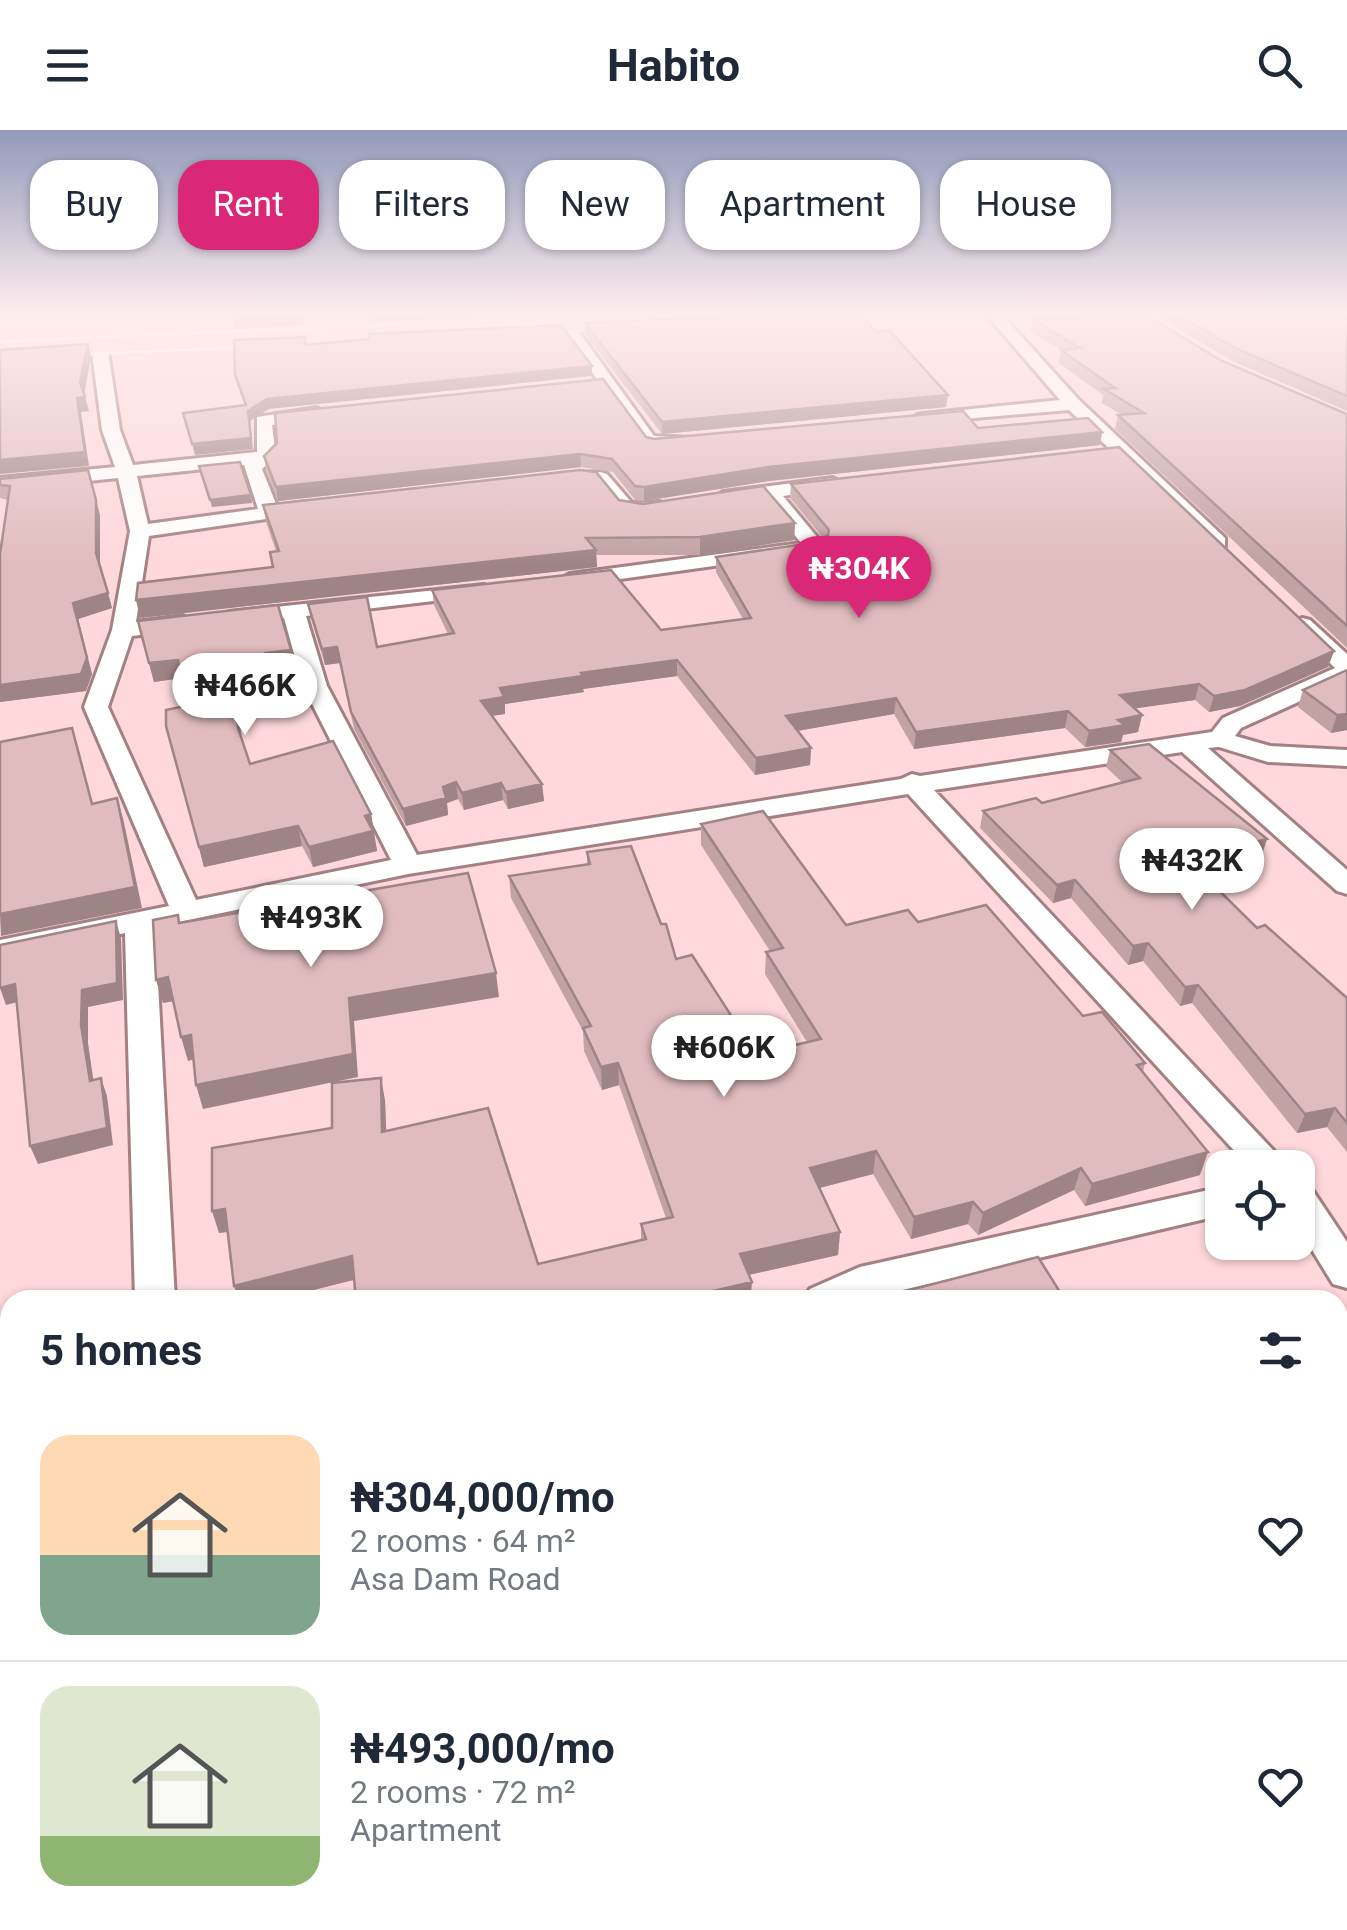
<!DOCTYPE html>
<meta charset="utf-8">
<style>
body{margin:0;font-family:Roboto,sans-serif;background:#f2f2f3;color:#1f2937;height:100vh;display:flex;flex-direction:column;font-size:38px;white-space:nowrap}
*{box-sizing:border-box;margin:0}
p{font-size:32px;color:#747a83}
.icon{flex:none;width:55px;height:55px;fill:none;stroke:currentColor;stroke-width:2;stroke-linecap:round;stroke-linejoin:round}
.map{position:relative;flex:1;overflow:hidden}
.panel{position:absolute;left:0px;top:1160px;width:1348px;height:640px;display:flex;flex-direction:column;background:#fff;border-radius:30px 30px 0 0;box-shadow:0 2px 8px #0004}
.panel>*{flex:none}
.guide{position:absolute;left:30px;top:30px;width:1288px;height:90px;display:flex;gap:20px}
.tools{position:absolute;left:1205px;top:1020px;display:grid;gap:20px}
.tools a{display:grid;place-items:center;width:110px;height:110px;border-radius:20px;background:#fff;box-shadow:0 2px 8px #0004;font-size:50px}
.price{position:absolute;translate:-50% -85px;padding:0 22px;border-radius:35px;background:#fff;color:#222;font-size:32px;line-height:65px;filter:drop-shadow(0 2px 5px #0008)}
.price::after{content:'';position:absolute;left:50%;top:60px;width:30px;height:22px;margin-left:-15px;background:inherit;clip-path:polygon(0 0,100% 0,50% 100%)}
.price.on{background:#db2777;color:#fff}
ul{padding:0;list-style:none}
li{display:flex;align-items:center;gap:30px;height:250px;padding:0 40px}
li+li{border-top:2px solid #e0e1e3}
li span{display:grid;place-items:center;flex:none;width:280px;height:200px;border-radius:30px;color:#555}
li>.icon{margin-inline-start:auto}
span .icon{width:120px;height:120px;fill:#fffc;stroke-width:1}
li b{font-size:42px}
h2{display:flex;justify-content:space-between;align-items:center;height:120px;padding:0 40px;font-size:42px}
.chip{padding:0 35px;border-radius:30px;background:#fff;box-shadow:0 2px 8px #0004;font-size:35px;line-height:90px}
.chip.on{background:#db2777;color:#fff}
header{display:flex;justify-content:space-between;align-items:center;height:130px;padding:0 40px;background:#fff;font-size:45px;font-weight:700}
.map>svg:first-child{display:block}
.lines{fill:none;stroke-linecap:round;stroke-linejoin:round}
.street-casing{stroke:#a38183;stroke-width:6}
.primary-casing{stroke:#fff;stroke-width:5}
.street{fill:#fff;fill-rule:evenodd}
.primary{fill:#fed9dc;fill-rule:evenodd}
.wall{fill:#c2a2a3}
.shaded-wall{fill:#9e8485}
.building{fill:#e1bcbe;stroke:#9e8485;stroke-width:2.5}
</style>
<header><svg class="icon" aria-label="menu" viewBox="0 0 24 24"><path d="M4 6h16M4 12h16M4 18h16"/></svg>Habito<svg class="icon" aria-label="search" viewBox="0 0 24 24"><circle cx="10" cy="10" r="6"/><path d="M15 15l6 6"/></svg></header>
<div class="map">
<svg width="1347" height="1800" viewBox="0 0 1347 1800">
<rect width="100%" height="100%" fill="#fed8da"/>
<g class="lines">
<g class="street-casing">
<g id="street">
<polygon points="986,184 1001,184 1079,270 1225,408 1225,416 1211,416 1069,280 917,293 917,285 923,284 1060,270"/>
<polygon points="561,191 571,191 654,306 691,308 691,316 655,319 642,314 558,194"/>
<path d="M99,210L107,215L120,300L133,335L257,322V287L317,278L326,283L317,288L272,295L276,327L262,339L277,376L307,372L317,378L314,382L149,406L136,492L183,486L194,493L183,500L132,506L108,577L196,770L391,730L303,556L284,488L237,494L226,487L229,482L484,455L487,460L476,466L306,486L327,556L417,725L901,649L912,644L920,646L1212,602L1223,588L1335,538L1291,495L1302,488L1310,490L1347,524V550L1241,598L1235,606L1270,616L1347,620V636L1268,632L1219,617L1208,618L1347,740V764L1337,761L1182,622L934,660L1290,1038H1250L908,664L408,744L155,797L175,1170H135L125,803L0,830V810L169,776L84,577L112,500L130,401L118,348L0,360V348L115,337L102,300L91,215ZM244,335L258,379L148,394L137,346Z"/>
<path d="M600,342L607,344L632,373L660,372L670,378C662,384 658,384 647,384C616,385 614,377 595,354L560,356L551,350L560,344Z"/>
<polygon points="833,348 843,354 840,358 783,366 822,413 825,417 822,421 570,456 559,450 570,444 801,413 765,368 723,374 713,368 723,362"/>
<polygon points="1298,1054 1311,1058 1347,1112 1347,1158 1333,1154 1298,1097"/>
<polygon points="1222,1057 1222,1085 860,1170 804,1170 810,1159 860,1137"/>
<polygon points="85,1790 139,1790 138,1800 84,1800"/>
<polygon points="972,1790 1026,1790 1030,1800 976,1800"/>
</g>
</g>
<g class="primary-casing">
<polygon id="primary" points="639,184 791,184 780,191 0,227 0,213"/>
</g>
<use href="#street" class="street"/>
<use href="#primary" class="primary"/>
</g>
<g class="wall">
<polygon points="232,184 306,184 306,195 235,199"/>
<polygon points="370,184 565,184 371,192"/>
<polygon points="1153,184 1347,184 1347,281 1234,232"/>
<polygon points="1032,189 1222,231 1347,284 1347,518 1115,299 1118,285 1122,285 1102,273 1103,265 1059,233 1061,220 1030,201"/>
<polygon points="585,193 876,202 946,277 662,304 585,204"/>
<polygon points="978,298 1102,302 1100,315 769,351 644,371 635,370 613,342 581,337 278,371 266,340 264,326 646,307 654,309"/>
<polygon points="0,349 100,385 100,437 112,478 78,489 92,544 86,561 0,572 0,424 8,370 0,368"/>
<polygon points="791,354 1334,521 1328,537 1240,576 1209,582 1195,570 1135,578 1142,585 1138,602 1123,605 1121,612 1085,617 1065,598 914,619 894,584 797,601 811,618 810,635 755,645 677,546 583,559 584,562 505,574 505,584 492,586 542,654 544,671 508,679 503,670 464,680 458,669 447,673 448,685 406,696 354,599 340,533 325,535 311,489 308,474 377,517 448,504 434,475 432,460 661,500 743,489 716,442 716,427 817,412 823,408 790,368"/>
<polygon points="619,370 795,393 794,410 700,425 596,425 597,437 140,488 273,437 276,421 266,392 263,375"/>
<polygon points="138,491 294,538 268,541 271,555 237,560 241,609 250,634 371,684 377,721 313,737 302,716 204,737 166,596 185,576 181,548 154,552"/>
<polygon points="1347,540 1347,600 1331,603 1298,577 1303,560"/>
<polygon points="1110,620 1267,709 1261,727 1201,743 1257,798 1347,868 1347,1022 1327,997 1297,1003 1192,873 1180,876 1143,831 1128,835 1071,768 1053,773 980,698 983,681 1042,673 1123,653 1106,637"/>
<polygon points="701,694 846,795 918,792 1083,886 1145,933 1143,942 1200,1045 1085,1076 1074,1060 978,1105 968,1094 911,1109 873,1044 819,1058 840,1102 838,1125 748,1145 752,1152 750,1170 356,1170 354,1150 273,1170 239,1170 228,1102 219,1103 332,998 385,970 386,1001 538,1134 641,1110 641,1094 666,1088 619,955 602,960 584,921 583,901 511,768 509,746 587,734 587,722 661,794 676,829 756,924 807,912 765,844 766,822 770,821 701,715"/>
<polygon points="1338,1586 1347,1602 1347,1761 1338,1745"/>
<polygon points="1039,1790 1285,1790 1255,1800 1043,1800"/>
</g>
<g class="shaded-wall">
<polygon points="88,214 91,227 84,265 80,252"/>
<polygon points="592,236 592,246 269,279 250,291 253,319 195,325 192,314 267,269"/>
<polygon points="948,265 946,277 662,304 662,292"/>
<polygon points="85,267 89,281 81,282 89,336 0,344 0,330 77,268"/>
<polygon points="1102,302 1100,315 769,351 644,371 644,357 769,337"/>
<polygon points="580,324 581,337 278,371 276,357"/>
<polygon points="251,365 252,373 212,377 210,370"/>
<polygon points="96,370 100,385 100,438 96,423"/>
<polygon points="795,393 794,410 700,425 700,407"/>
<polygon points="596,420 597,437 140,488 136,470"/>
<polygon points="108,463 112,478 78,489 92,544 86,561 0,572 0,555 73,473"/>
<polygon points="337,517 340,533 325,535 322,519"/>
<polygon points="291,520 294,538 268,541 271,555 237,560 242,617 238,598 233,541 265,523"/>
<polygon points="1334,521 1328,537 1240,576 1209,582 1214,566"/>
<polygon points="178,530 182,548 154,552 149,533"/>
<polygon points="677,530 677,546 583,559 584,562 505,574 505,584 483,587 481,571 500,558 581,543"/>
<polygon points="1199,554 1195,570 1117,581 1120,565"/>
<polygon points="896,568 894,584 785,603 786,586"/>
<polygon points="1068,581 1065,598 914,619 916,602"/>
<polygon points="1347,584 1347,600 1331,603 1337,585"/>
<polygon points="1142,585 1138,602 1123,605 1121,612 1085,617 1089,601 1118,590"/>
<polygon points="811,618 810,635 755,645 756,628"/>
<polygon points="456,652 458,669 447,673 448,685 406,696 403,679 443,657"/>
<polygon points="501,653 503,670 464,680 462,663"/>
<polygon points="542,654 544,671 508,679 506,662"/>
<polygon points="117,668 123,688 142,778 1,806 0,784"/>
<polygon points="371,684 377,721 313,737 309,717 365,686"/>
<polygon points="298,696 302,716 204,737 199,717"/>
<polygon points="1267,709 1261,727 1183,747 1188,730"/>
<polygon points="1075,750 1071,768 1053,773 1057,755"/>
<polygon points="116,791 121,808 123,870 88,877 88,913 96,968 90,951 81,895 82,860"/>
<polygon points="1148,813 1143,831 1128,835 1133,816"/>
<polygon points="496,843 499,867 354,891 358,947 203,979 196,955 349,868"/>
<polygon points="168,847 175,871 163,873 156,850"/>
<polygon points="15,854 22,871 6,875 0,858"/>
<polygon points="1198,855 1192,873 1180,876 1185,857"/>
<polygon points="191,905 198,928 188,931 181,907"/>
<polygon points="618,933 619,955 602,960 601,937"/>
<polygon points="101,948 107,966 113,1015 38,1034 30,1016"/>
<polygon points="381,948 385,970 387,1024 382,1002"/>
<polygon points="1335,978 1327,997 1297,1003 1305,984"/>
<polygon points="876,1021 873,1044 808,1061 810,1038"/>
<polygon points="1208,1022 1200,1045 1085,1076 1092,1054"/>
<polygon points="1081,1038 1074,1060 978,1105 983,1083"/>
<polygon points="973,1072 968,1094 911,1109 914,1087"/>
<polygon points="225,1079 232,1101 219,1103 212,1081"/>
<polygon points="840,1102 838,1125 739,1147 740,1124"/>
<polygon points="352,1126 357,1149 273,1170 239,1170 234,1156"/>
<polygon points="752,1152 750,1170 675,1170"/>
<polygon points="1347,1554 1347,1573 1338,1575 1338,1556"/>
<polygon points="10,1720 10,1790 15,1790 14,1800 0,1800 1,1723"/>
<polygon points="1255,1790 1285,1790 1255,1800 1224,1800"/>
</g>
<g class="building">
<polygon points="781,184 861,184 876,202 889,200 948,265 662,292 585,193"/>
<polygon points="1144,184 1222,231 1347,284 1347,496 1118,285 1144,283 1104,259 1115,258 1061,220 1080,218 1032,189"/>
<polygon points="1176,184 1347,184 1347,266 1237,219"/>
<polygon points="561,195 592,236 267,269 248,281 251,308 192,314 183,283 246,275 235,245 234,210 305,207 305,215 369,209 369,204"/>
<polygon points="88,214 80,252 85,267 77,268 85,322 0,330 0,220"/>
<polygon points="603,249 646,307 654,309 963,281 978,298 1088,288 1102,302 769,337 644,357 635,356 612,329 580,324 276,357 264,326 277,313 275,283"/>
<polygon points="1119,317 1334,521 1245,560 1214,566 1199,554 1120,565 1142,585 1118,590 1125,595 1089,601 1068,581 916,602 896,568 786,586 811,618 756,628 677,530 581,543 583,546 500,558 504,567 481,571 542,654 506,662 501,653 462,663 456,652 443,657 446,668 403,679 351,582 337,517 322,519 308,474 367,467 377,517 454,503 432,460 611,440 661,500 751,488 716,427 817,412 828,405 829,400 791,354"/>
<polygon points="240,332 251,365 210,370 199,336"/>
<polygon points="88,340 96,370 96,423 108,463 73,473 87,528 81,544 0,555 0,424 10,356 0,355 0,349"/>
<polygon points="580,340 596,342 619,370 643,374 763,356 795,393 700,407 586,408 596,420 136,470 138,453 273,437 270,422 279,421 263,375"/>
<polygon points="278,475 291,520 265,523 267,537 233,541 238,598 250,634 333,611 371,684 365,686 373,701 309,717 298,696 199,717 166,596 166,580 185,576 178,530 149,533 138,491"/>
<polygon points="1347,540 1347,584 1337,585 1303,560"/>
<polygon points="72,598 92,674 117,668 135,757 0,784 0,612"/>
<polygon points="1149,614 1267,709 1188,730 1257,798 1265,795 1347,868 1347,993 1335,978 1305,984 1198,855 1185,857 1148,813 1133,816 1075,750 1057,755 983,681 1036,668 1042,673 1140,648 1110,620"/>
<polygon points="763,681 846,795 908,780 918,792 986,775 1083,886 1102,882 1145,933 1137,935 1208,1022 1092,1054 1081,1038 983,1083 973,1072 914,1087 876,1021 810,1038 840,1102 740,1124 752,1152 675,1170 668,1170 668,1168 661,1170 356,1170 352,1126 234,1156 225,1079 212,1081 212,1018 332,998 332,953 381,948 382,1002 488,978 538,1134 646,1109 641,1094 673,1087 618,933 601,937 583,898 591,896 509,746 590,734 587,722 631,716 661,794 666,794 676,829 692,825 756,924 821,909 766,822 783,818 701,694"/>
<polygon points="468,743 496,843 349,868 353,924 196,955 191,905 181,907 168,847 156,850 153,790 178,785 179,793"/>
<polygon points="116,791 117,853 82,860 81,895 90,951 101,948 107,998 30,1016 15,854 0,858 0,815"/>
<polygon points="1038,1127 1065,1170 871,1170"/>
<polygon points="1347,1297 1347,1554 1338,1556 1338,1298"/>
<polygon points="10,1585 10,1720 1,1723 0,1739 0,1587"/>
<polygon points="1338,1586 1347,1602 1347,1711 1338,1694"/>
<polygon points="595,1790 720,1790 723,1800 598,1800"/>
<polygon points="1056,1790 1255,1790 1224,1800 1060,1800"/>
</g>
<linearGradient id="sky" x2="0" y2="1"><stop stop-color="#929abb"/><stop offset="0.42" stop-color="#ffedee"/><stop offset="1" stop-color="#ffedee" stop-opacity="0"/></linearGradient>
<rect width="1347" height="436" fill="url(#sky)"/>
</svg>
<div class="tools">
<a><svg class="icon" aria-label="locate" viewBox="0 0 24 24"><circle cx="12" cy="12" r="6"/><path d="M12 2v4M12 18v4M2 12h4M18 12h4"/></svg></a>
</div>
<b class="price on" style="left:859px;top:491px">₦304K</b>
<b class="price" style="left:245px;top:608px">₦466K</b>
<b class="price" style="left:1192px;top:783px">₦432K</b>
<b class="price" style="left:311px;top:840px">₦493K</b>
<b class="price" style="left:724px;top:970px">₦606K</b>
<div class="guide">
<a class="chip">Buy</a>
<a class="chip on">Rent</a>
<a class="chip">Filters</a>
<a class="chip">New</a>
<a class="chip">Apartment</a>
<a class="chip">House</a>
</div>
<section class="panel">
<h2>5 homes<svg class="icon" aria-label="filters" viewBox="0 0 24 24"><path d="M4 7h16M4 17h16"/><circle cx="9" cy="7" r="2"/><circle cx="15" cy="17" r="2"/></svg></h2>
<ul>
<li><span style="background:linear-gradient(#ffd9b3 60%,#7fa58c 0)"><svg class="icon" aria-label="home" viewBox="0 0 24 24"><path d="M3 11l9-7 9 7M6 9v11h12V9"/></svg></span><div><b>₦304,000/mo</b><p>2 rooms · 64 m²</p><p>Asa Dam Road</p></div><svg class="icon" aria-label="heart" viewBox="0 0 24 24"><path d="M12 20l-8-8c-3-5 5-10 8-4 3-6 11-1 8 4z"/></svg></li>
<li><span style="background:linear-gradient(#dfe7d0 75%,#8fb573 0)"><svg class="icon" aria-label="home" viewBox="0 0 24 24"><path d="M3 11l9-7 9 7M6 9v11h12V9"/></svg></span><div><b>₦493,000/mo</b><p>2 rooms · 72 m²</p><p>Apartment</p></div><svg class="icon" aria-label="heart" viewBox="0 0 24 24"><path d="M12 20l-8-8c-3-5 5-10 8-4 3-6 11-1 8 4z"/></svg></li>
</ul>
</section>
</div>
